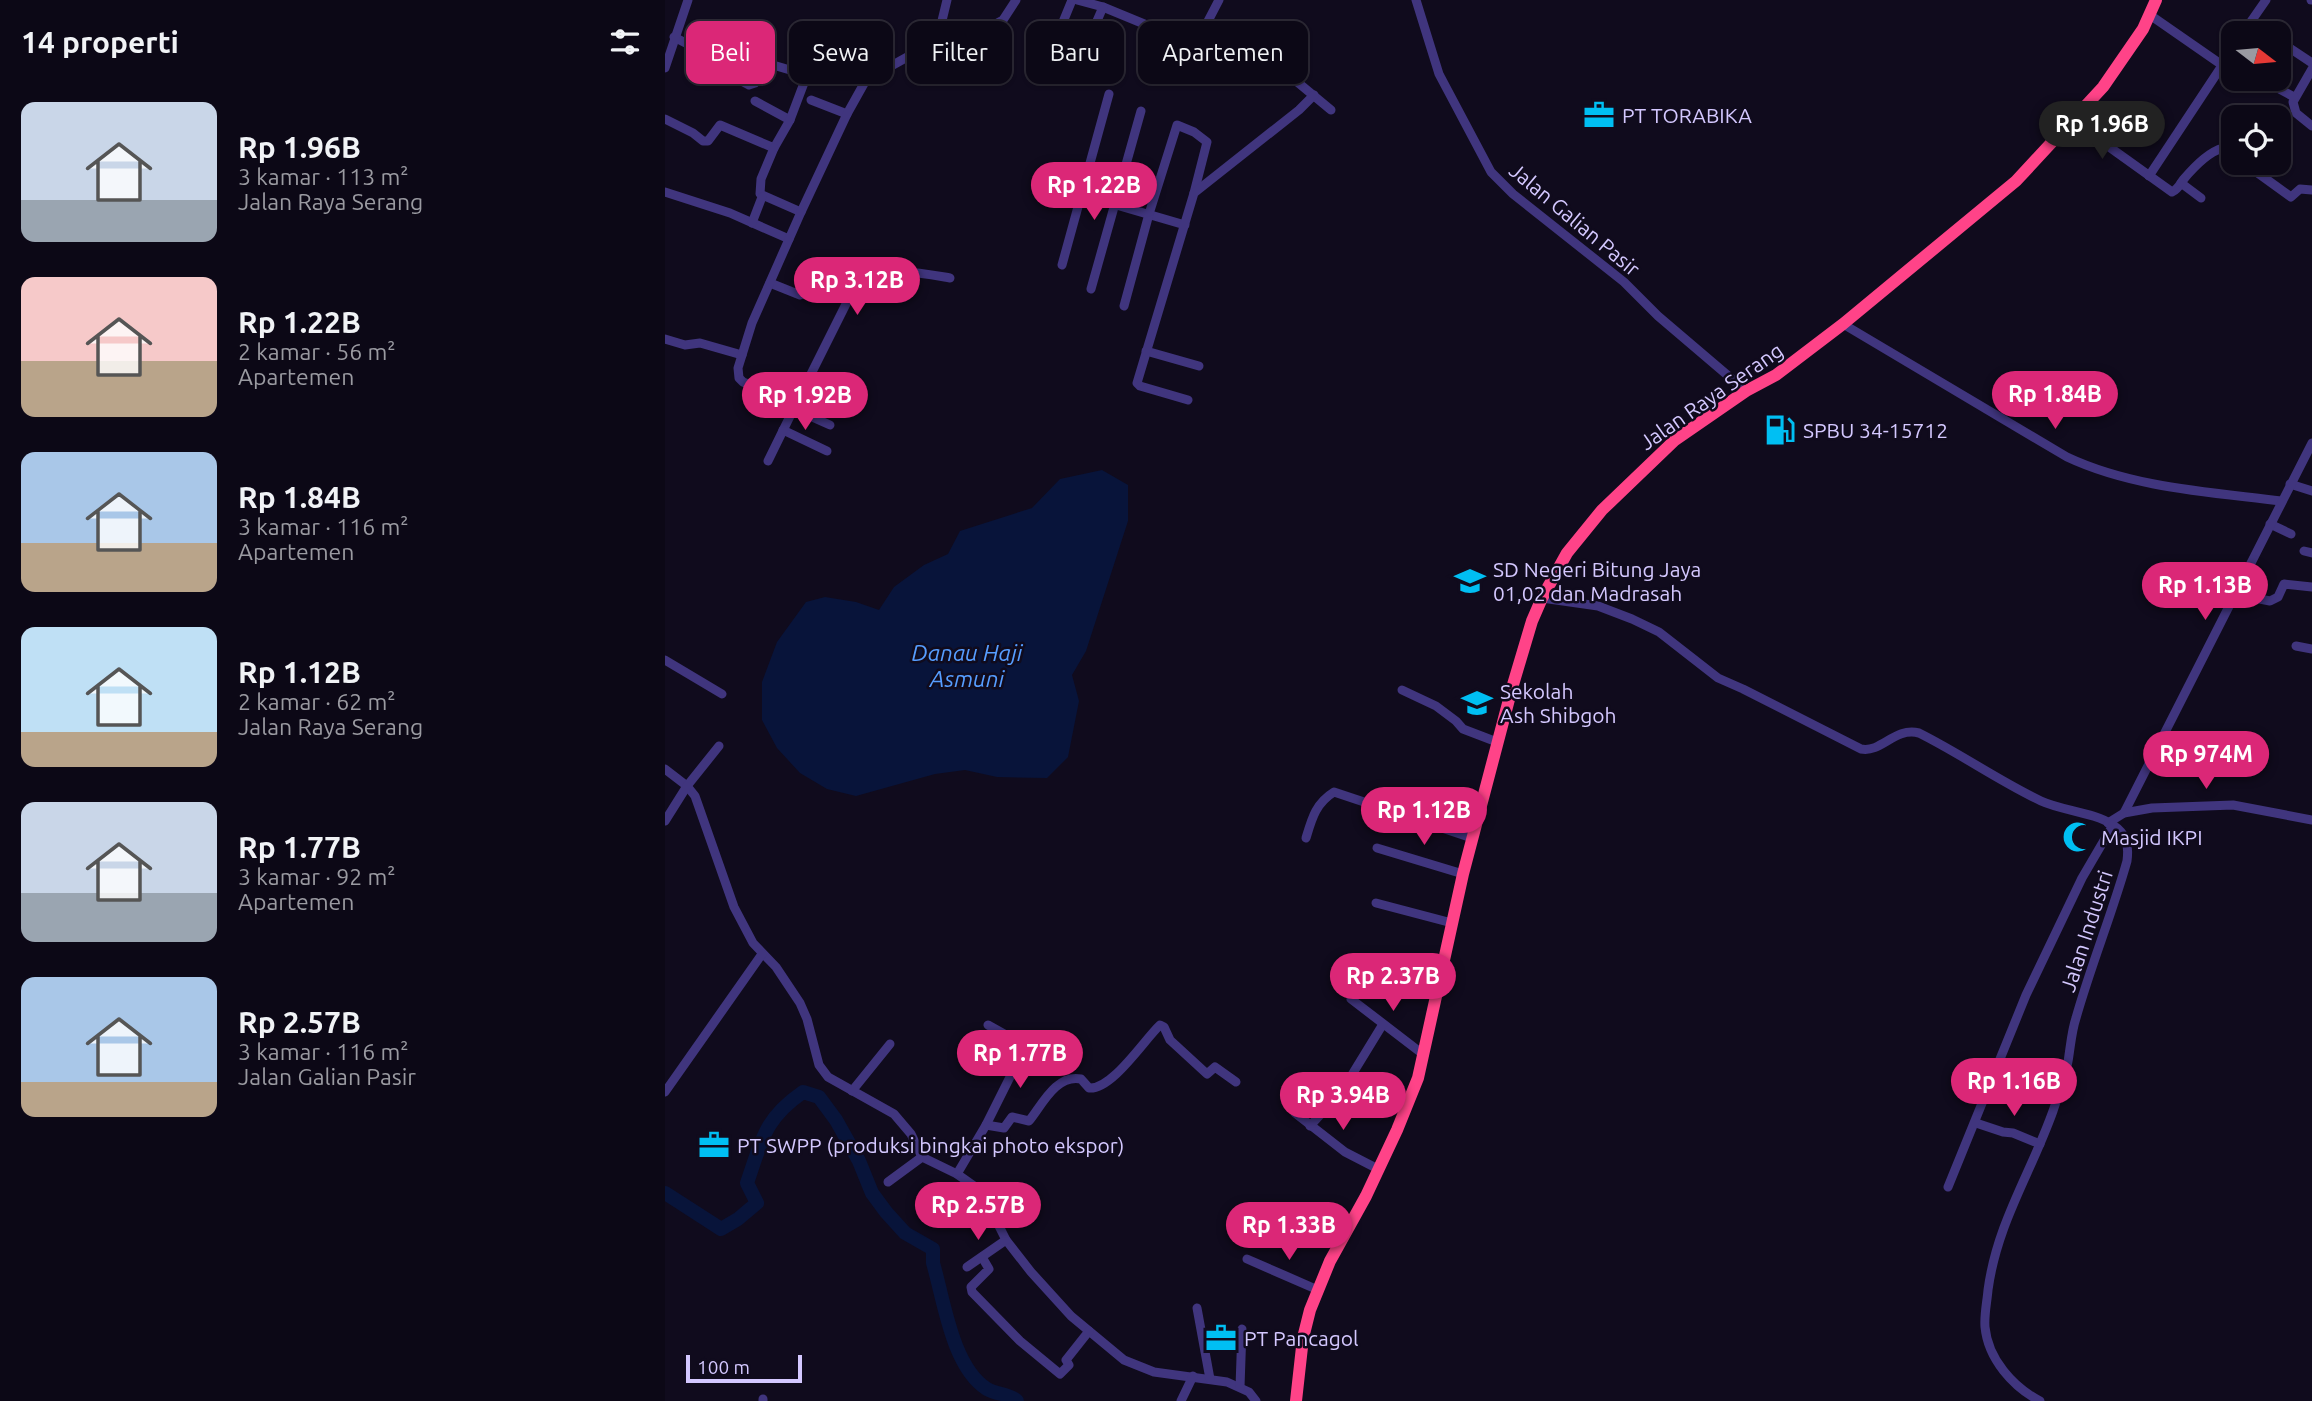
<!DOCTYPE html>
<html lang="id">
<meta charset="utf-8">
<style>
body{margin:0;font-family:Ubuntu,sans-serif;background:#15111f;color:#f1f3f6;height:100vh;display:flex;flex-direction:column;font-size:26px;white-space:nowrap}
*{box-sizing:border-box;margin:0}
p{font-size:23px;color:#9a9aa1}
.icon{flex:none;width:38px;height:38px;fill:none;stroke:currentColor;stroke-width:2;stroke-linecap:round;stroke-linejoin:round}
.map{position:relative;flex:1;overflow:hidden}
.drawer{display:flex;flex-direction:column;background:#0c0816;width:665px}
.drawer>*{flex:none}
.guide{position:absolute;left:21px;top:21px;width:665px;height:63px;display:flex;gap:14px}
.needle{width:46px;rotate:106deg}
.buttons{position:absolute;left:1556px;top:21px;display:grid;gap:14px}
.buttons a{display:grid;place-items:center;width:70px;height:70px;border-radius:14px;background:#0c0816;box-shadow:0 2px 5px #0004,0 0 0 2px #2c2935;font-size:35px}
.scale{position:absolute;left:21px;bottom:18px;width:116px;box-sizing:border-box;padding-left:7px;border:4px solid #d4c8ff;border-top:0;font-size:19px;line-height:24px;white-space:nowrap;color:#d4c8ff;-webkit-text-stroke:5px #100b1d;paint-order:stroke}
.price{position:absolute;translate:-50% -60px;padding:0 16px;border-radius:24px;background:#db2777;color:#fff;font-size:23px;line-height:46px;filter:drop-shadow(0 2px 4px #0008)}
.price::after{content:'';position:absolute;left:50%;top:42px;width:21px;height:16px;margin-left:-10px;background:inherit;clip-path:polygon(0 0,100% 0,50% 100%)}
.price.current{background:#222;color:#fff}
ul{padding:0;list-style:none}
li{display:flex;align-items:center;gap:21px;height:175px;padding:0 21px}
li span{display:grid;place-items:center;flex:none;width:196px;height:140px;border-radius:14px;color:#555}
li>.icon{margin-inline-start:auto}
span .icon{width:84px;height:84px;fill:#fffc;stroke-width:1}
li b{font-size:30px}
h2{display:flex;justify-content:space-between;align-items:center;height:84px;padding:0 21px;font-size:30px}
.tag{padding:0 24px;border-radius:14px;background:#0c0816;box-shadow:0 2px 5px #0004,0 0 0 2px #2c2935;font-size:24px;line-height:63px}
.tag.current{background:#db2777;color:#fff}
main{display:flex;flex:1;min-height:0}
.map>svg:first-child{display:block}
.water{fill:#08143a}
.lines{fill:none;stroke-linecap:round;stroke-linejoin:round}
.river{stroke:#08143a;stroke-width:14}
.minor{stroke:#40357e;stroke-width:9}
.highway{stroke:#ff4388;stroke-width:12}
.labels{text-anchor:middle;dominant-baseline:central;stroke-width:5;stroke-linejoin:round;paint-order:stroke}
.poi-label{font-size:21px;fill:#d4c8ff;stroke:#100b1d;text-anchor:start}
.street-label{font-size:21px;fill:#d4c8ff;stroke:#100b1d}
.water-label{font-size:23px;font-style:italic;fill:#569dff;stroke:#100b1d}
</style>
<main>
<section class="drawer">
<h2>14 properti<svg class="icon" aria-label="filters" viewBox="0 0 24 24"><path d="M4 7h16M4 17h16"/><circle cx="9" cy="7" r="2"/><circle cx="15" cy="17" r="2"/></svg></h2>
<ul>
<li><span style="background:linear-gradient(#c9d6e8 70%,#9aa5b1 0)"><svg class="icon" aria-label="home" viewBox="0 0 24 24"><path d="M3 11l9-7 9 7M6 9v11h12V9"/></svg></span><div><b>Rp 1.96B</b><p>3 kamar · 113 m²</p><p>Jalan Raya Serang</p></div></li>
<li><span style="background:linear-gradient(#f6c9c9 60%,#b9a48a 0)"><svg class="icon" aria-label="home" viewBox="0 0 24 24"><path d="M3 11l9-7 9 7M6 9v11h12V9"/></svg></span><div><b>Rp 1.22B</b><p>2 kamar · 56 m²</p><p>Apartemen</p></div></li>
<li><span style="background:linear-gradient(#a9c7e8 65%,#b9a48a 0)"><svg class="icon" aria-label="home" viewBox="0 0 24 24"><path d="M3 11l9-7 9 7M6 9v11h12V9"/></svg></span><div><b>Rp 1.84B</b><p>3 kamar · 116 m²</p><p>Apartemen</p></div></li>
<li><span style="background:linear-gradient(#bfe0f5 75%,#b9a48a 0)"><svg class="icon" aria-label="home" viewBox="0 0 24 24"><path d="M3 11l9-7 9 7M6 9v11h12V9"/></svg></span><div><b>Rp 1.12B</b><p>2 kamar · 62 m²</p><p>Jalan Raya Serang</p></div></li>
<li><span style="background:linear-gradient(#c9d6e8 65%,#9aa5b1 0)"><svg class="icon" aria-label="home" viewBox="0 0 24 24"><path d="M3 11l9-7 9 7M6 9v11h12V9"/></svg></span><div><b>Rp 1.77B</b><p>3 kamar · 92 m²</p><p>Apartemen</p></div></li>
<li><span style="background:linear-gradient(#a9c7e8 75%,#b9a48a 0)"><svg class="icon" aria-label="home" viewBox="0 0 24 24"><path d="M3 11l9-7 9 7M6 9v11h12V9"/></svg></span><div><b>Rp 2.57B</b><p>3 kamar · 116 m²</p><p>Jalan Galian Pasir</p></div></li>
</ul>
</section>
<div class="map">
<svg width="1647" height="1401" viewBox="0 0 1647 1401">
<rect width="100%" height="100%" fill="#100b1d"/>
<polygon class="water" points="437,470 463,485 463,521 421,651 407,675 414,701 403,757 382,778 332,777 300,770 270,774 191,796 162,789 135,773 112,748 97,720 97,682 112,642 141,602 160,597 191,602 214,610 229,587 259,565 283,554 295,531 367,508 395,479"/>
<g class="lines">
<path class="river" d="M0,1193L56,1229L73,1219L92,1203L82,1183C97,1140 99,1119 138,1092L154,1097L171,1120L194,1161L207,1193L221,1212L240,1233L268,1249V1263C279,1300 287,1367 322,1389C332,1395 344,1393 352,1401"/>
<g class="minor">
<polyline points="412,0 438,7 552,54 577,48 601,56 666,110"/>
<polyline points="751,0 774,74 826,172 848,194 959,282 993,316 1081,391"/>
<polyline points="1646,0 1647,0"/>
<polyline points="1485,15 1557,65"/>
<polyline points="1586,23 1601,33"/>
<polyline points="329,25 338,20 351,0"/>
<polyline points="1578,33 1601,0"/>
<polyline points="9,37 44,55 69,77 84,85 90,83 108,65 142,75 155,61 201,80 271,41 274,33 282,0"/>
<polyline points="425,37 438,7"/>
<polyline points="1614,41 1647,63"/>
<polyline points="530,46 554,0"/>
<polyline points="491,50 498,33"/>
<polyline points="0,68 23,0"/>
<polyline points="1647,69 1628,102 1631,113 1647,126"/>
<polyline points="378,77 391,39 407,0"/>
<polyline points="1596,79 1629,97"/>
<polyline points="146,100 182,114"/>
<polyline points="90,101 125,120"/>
<polyline points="0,119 28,133 38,141 43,141 55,125 109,148 125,120 142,75"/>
<path d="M1408,121L1507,192C1513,189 1514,186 1518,180C1528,168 1543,152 1558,148L1568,154"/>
<polyline points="109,148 96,179 95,194 136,212"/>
<polyline points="1579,163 1626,197 1635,189 1647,190"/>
<polyline points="1484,176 1568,49"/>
<polyline points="1516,183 1536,198"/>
<polyline points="0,192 65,213 124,239"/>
<polyline points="417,195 520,225"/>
<polyline points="87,223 97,197"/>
<polyline points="397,265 444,94"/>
<polyline points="105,283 135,295 155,289"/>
<polyline points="426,289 476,111"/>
<polyline points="459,306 484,214 512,125 529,132 542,142 529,193"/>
<path d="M1178,324L1402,457C1468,488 1545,492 1616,501"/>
<polyline points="0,339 20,345 35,343 77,355"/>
<polyline points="481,351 534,366"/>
<polyline points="523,400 475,386 472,383 529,193 634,110 649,95"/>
<path d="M131,404L188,290C216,264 251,272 285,278"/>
<polyline points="129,409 165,425"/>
<polyline points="118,430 162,451"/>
<polyline points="103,461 131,404 78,382 74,378 73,368 87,323 136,212 182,114 201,80"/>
<polyline points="1625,484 1647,491"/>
<polyline points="1605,524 1626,534"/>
<polyline points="1639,551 1647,553"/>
<polyline points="1569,594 1605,601 1613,597 1619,584 1647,587"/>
<path d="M877,598L933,606L967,619L994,632L1053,678L1078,689L1196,749C1217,753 1229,727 1254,733C1296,754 1334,781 1376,801C1398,811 1428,812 1448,825C1462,834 1464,845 1462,861C1447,914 1426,965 1411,1018C1407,1030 1406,1042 1404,1055C1402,1073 1394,1093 1388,1111C1366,1173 1332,1223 1323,1290C1322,1302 1319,1315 1320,1327C1323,1359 1348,1387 1375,1401"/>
<polyline points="1631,646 1647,649"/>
<polyline points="0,660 57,694"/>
<polyline points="737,690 771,706 791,721 798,729 832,742"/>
<polyline points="0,769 22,786 30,796 69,907 88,943 111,967 135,1003 142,1019 154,1065 163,1077 229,1114 246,1134 257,1157 292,1174 309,1186 323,1204 341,1240 366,1272 406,1316 459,1360 489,1372 562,1382 584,1392 591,1401"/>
<polyline points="1459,813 1647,443"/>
<polyline points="0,821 22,786 54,746"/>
<polyline points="1443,823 1459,813 1487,808 1568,805 1647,820"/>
<path d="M641,838C647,818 651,803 669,792L807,838"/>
<polyline points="712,848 798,874"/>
<polyline points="711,903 787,923"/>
<polyline points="701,970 686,999 759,1055"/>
<polyline points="1332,1068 1393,1095"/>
<polyline points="187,1091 225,1044"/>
<polyline points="0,1092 97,954"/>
<polyline points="630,1113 680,1152 713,1169"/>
<polyline points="1311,1123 1338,1132 1348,1133 1375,1144"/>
<path d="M321,1125L339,1128L347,1117L364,1121C377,1105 391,1074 416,1079L424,1088C447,1090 479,1040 495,1025L499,1027L505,1040L542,1074L550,1067L571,1082"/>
<polyline points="645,1126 677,1091 718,1024"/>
<polyline points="292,1174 321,1125 358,1051 357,1044 323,1025"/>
<polyline points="223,1182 257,1157"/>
<polyline points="1283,1187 1361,995 1417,878 1448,825"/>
<polyline points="317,1257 324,1269 306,1287 307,1292 355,1341 395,1374 404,1365 401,1360 424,1331"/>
<polyline points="582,1259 653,1290"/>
<polyline points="302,1267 341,1240"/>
<polyline points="532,1308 545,1379"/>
<polyline points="575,1387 577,1329"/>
<polyline points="98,1401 98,1399"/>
<polyline points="516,1401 528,1376"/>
</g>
<polyline class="highway" points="631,1401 638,1338 645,1310 665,1261 701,1196 732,1130 753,1078 798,874 847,688 867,621 877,598 902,553 937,510 1010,440 1081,391 1111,375 1178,324 1351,181 1438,87 1478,29 1491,0"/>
</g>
<defs>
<g id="office-bare" transform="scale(2.415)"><path d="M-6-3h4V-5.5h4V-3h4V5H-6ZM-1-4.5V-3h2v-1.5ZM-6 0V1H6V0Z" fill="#00bff3" stroke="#100b1d" stroke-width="2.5" paint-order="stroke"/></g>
<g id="fuel-bare" transform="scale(2.415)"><path d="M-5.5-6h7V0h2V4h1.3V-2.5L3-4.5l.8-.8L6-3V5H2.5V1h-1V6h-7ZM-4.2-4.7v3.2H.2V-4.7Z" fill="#00bff3" stroke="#100b1d" stroke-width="2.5" paint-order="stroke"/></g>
<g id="school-bare" transform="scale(2.415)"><path d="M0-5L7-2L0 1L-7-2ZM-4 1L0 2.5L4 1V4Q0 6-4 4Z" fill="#00bff3" stroke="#100b1d" stroke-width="2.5" paint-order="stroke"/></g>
<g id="mosque-bare" transform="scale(2.415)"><path d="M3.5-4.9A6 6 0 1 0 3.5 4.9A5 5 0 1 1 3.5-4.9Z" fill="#00bff3" stroke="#100b1d" stroke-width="2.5" paint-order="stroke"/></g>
</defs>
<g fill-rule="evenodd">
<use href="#office-bare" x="934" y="115"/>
<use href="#fuel-bare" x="1115" y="430"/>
<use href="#school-bare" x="805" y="581"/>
<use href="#school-bare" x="812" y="703"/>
<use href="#mosque-bare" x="1413" y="837"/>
<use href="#office-bare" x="49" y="1145"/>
<use href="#office-bare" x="556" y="1338"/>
</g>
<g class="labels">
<g class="poi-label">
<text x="957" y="115">PT TORABIKA</text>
<text x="1138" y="430">SPBU 34-15712</text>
<text x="828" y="569">SD Negeri Bitung Jaya<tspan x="828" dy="24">01,02 dan Madrasah</tspan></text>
<text x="835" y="691">Sekolah<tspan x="835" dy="24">Ash Shibgoh</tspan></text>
<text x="1436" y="837">Masjid IKPI</text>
<text x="72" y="1145">PT SWPP (produksi bingkai photo ekspor)</text>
<text x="579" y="1338">PT Pancagol</text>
</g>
<g class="street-label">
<text transform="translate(910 219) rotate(40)">Jalan Galian Pasir</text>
<text transform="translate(1046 396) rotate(-35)">Jalan Raya Serang</text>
<text transform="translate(1421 931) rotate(-72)">Jalan Industri</text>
</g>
<g class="water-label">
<text x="302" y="652">Danau Haji<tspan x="302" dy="26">Asmuni</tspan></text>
</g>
</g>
</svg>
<div class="buttons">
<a><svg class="needle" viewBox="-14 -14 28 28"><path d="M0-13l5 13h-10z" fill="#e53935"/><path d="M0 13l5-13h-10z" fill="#9a9aa1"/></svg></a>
<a><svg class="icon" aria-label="locate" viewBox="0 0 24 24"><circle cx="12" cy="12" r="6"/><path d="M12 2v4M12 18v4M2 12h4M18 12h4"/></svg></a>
</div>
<div class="scale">100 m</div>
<b class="price current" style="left:1437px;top:161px">Rp 1.96B</b>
<b class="price" style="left:429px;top:222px">Rp 1.22B</b>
<b class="price" style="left:192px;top:317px">Rp 3.12B</b>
<b class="price" style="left:1390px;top:431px">Rp 1.84B</b>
<b class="price" style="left:140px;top:432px">Rp 1.92B</b>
<b class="price" style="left:1540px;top:622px">Rp 1.13B</b>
<b class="price" style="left:1541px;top:791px">Rp 974M</b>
<b class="price" style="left:759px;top:847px">Rp 1.12B</b>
<b class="price" style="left:728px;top:1013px">Rp 2.37B</b>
<b class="price" style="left:355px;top:1090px">Rp 1.77B</b>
<b class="price" style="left:1349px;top:1118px">Rp 1.16B</b>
<b class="price" style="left:678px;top:1132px">Rp 3.94B</b>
<b class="price" style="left:313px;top:1242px">Rp 2.57B</b>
<b class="price" style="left:624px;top:1262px">Rp 1.33B</b>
<div class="guide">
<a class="tag current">Beli</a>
<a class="tag">Sewa</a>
<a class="tag">Filter</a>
<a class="tag">Baru</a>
<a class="tag">Apartemen</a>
</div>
</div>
</main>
